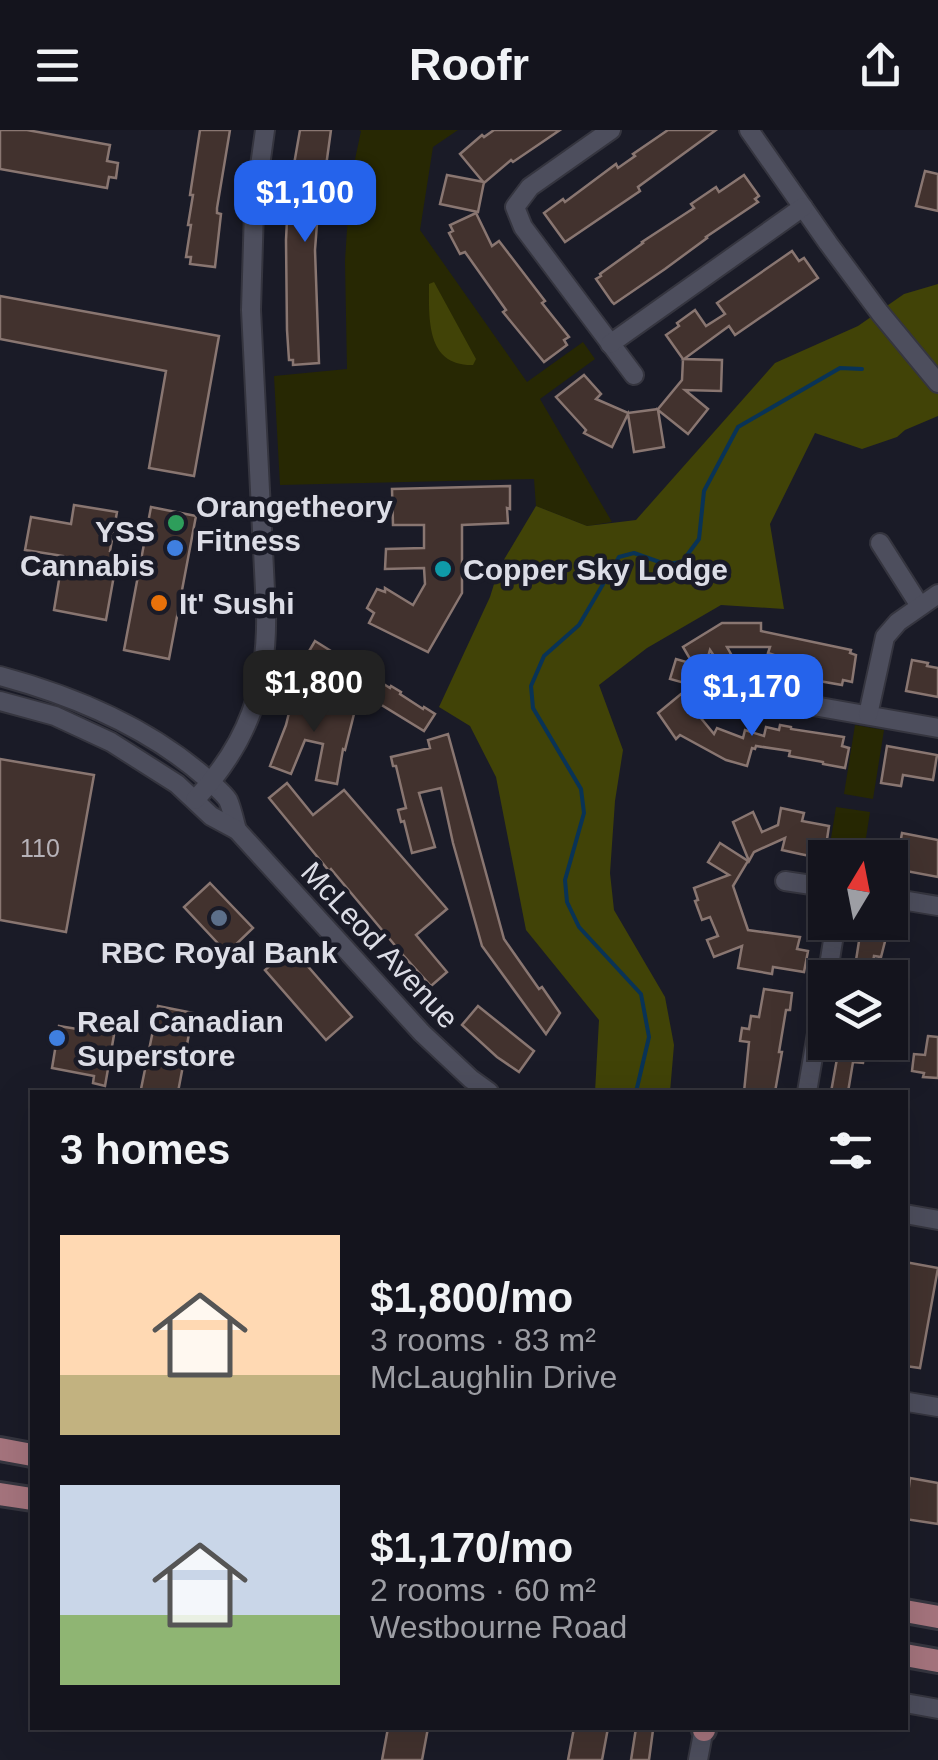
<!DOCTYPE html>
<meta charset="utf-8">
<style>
body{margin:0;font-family:Arial,sans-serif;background:#21212a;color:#f1f3f6;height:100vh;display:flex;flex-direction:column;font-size:38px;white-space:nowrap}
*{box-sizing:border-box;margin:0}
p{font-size:32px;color:#9d9ea4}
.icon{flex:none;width:55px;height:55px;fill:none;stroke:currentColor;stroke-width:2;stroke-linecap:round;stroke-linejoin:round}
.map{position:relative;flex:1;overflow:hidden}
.drawer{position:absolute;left:30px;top:960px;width:878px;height:640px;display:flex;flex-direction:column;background:#14141d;border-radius:0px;box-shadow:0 10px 40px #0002,0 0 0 2px #33333b}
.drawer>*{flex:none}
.needle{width:65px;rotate:10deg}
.fabs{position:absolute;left:808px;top:710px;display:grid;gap:20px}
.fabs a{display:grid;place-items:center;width:100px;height:100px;border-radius:0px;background:#14141d;box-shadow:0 10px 40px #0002,0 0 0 2px #33333b;font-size:50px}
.price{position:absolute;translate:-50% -85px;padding:0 22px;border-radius:20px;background:#2563eb;color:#fff;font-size:32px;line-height:65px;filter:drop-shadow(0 2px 5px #0008)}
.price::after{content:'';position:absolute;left:50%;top:60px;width:30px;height:22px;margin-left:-15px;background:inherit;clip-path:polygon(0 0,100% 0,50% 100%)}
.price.selected{background:#222;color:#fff}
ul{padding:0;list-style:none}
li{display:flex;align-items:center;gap:30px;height:250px;padding:0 30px}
li span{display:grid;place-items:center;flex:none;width:280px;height:200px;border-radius:0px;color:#555}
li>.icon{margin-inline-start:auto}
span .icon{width:120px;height:120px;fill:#fffc;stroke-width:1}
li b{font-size:42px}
h2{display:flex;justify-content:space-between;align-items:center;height:120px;padding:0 30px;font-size:42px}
header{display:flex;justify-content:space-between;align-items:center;height:130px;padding:0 30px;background:#14141d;font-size:45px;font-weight:700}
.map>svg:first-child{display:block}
.green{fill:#272803}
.forest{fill:#414307}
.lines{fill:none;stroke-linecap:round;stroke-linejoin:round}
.stream{stroke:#093356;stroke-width:4}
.building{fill:#42322e;stroke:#897671;stroke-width:2.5}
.minor-casing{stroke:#35353f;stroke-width:22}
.major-casing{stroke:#35353f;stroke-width:28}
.minor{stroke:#4d4e5d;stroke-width:18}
.major{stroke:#a5747d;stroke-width:22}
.leisure-dot{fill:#2e9e5b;stroke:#1a1b27;stroke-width:4}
.shop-dot{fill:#3f7fe0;stroke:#1a1b27;stroke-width:4}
.culture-dot{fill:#0f9aa8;stroke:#1a1b27;stroke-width:4}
.food-dot{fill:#e8710a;stroke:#1a1b27;stroke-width:4}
.service-dot{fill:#5c6f8a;stroke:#1a1b27;stroke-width:4}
.labels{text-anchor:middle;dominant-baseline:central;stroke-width:9;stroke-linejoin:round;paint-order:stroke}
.number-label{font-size:25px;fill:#b6b2b8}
.poi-label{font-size:30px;font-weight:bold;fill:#dcdde6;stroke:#1a1b27;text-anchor:start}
.street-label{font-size:30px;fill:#dcdde6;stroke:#1a1b27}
</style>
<header><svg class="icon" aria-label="menu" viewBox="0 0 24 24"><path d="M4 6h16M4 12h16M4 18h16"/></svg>Roofr<svg class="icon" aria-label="share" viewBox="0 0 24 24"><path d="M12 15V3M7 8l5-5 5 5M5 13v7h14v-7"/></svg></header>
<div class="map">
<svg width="938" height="1630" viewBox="0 0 938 1630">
<rect width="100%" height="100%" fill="#1a1b27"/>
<g class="green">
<polygon points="359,0 458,0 433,17 420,100 527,252 583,212 595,229 540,269 612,392 587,396 536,376 534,349 280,355 274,246 347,239 345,131 350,53 361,1"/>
<polygon points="855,595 884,600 873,669 844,664"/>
<polygon points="836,677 870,682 863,727 828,727"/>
</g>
<g class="forest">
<path d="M434,152L476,229L473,235C426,236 429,189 429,154Z"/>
<polygon points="938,154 938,286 905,300 897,307 862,319 815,303 770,394 784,479 721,475 647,518 599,555 623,620 615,671 610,743 614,780 665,867 674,915 670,962 595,962 599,890 526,800 496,647 470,596 439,577 490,467 499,438 536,376 587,396 636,390 775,233 858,196 904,164"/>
</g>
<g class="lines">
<polyline class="stream" points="636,962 649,907 641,864 579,797 567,772 565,750 584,683 581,659 533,578 531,556 544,526 579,495 619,427 634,423 665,434 682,432 699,409 704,361 738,297 840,238 862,239"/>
</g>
<g class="building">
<polygon points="0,0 27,0 110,15 107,31 118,33 116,48 109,47 107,58 0,39"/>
<polygon points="200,0 230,0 217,78 217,83 221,84 215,137 190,134 191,127 186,127 191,95 188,95 193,65 190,65"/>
<polygon points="300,0 331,0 320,80 318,80 315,120 319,233 293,235 293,230 289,230 287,200 286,110 288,69"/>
<polygon points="494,0 560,0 513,32 511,30 484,53 460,24 482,5 484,7"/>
<polygon points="668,0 716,0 638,57 640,61 565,112 544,83 563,69 565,72 616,34 618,38 635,26 633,24"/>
<polygon points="925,41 938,44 938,81 916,76"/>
<polygon points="447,45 484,52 478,82 440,74"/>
<polygon points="744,45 759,66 755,69 758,72 706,107 707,108 665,139 614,174 612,172 596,149 601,146 600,144 643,113 642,112 694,78 691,74 716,57 719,62"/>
<polygon points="476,83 492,116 499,111 545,171 542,173 569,207 564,210 567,215 544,232 503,182 506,180 465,122 460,124 449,103 453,101 450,95"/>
<polygon points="792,121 799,131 804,128 818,148 735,205 729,196 684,229 722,230 721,261 685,260 708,279 688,304 658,280 664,317 634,322 628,284 612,317 584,303 586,300 556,267 584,245 601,264 596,269 628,283 658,279 682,250 683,229 666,205 679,196 677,193 695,180 706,196 725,184 717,173"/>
<polygon points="0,166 219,206 194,346 149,338 166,241 0,209"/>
<polygon points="510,356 510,379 507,378 508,393 462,395 462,463 428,522 369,493 374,483 367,478 377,459 385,462 385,458 413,475 425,454 424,438 385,439 386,419 424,418 424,395 393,395 392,359"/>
<polygon points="74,375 117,382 110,421 118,423 106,490 54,480 63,426 25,420 31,387 71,394"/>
<polygon points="151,377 196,386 169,529 124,520"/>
<polygon points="722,493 761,493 761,501 851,520 850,523 856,525 852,552 843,550 842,555 796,547 797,544 780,541 783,528 768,523 770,517 727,517 731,524 718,532 710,520 699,557 670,549 676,529 693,534 683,517"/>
<polygon points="315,511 390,558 391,556 401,562 400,564 423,579 424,577 435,584 424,601 305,528"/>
<polygon points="912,530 928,533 927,536 938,538 938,567 906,561"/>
<polygon points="295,558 318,564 316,574 354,584 345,620 343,619 337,654 316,650 323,614 305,610 291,644 270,636 286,595"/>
<polygon points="681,564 714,604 717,598 743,608 745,600 764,606 766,597 779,600 780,595 791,597 791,599 844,607 842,616 849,618 845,638 823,634 823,632 789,626 790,621 756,616 755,619 752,618 747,636 726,630 680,605 676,609 658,583"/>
<polygon points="448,604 504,809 539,859 542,857 560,883 546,904 482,816 453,713 441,658 419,663 435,717 412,723 404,691 401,692 398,680 406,678 396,636 393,636 391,627 430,618 428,610"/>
<polygon points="887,616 937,625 933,650 903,645 901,656 881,653"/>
<polygon points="0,629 94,645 66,802 0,790"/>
<polygon points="287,653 313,685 344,660 447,779 416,805 447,842 431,856 403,825 331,739 329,741 269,668"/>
<polygon points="781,678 804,683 802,691 829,696 826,716 818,715 815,727 800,724 782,720 785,708 754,722 749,731 733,692 753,682 762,702 778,695"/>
<polygon points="902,703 938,710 938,747 890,738 890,728 867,728 869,714 899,720"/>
<polygon points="720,713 748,731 733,756 748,800 800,807 797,819 808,821 804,842 773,837 772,844 738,838 742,816 714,827 707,810 718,806 710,787 702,790 695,771 698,770 694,758 729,745 708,732"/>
<polygon points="210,753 253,798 227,823 184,777"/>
<polygon points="862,792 890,792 881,827 874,826 871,846 854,843"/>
<polygon points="291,817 352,887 326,910 265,840"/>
<polygon points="764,859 792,863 790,880 786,880 779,922 782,922 775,962 744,962 749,912 740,911 742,898 749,899 751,886 759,887"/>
<polygon points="158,876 193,883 178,962 158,962 141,959"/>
<polygon points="478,876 534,921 519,942 497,927 462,895"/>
<polygon points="59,896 114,905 105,956 93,953 94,946 52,938"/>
<polygon points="928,906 938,907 938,948 923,947 924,943 912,941 914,924 925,925"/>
<polygon points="840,912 866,912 863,933 853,932 848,962 831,962"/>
<polygon points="905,1132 938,1138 920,1238 905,1236"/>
<polygon points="910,1348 938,1353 938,1394 905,1389"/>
<polygon points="388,1598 428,1598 422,1630 382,1630"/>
<polygon points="574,1598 608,1598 602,1630 568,1630"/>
<polygon points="636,1598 653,1600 649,1630 631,1630"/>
</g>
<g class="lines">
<g class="minor-casing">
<g id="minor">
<polyline points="611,0 530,57 515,77 523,97 634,245"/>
<polyline points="749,0 828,113 880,183 938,253"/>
<polyline points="610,214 803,77"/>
<polyline points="880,413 920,476"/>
<path d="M0,546C74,566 148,597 206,648C213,655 223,662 228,670C232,679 234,690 237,700"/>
<polyline points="746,564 938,598"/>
<polyline points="0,571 55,586 111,612 177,654 211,686 237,700 422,903 471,949 489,962"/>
<polyline points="868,585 885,507 898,492 938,464"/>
<path d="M195,670C248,613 268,557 266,480L251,180L254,79L265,0"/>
<polyline points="785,751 825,757"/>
<polyline points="890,768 938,776"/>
<polyline points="827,848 836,792"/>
<polyline points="807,962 825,857"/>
<polyline points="905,1084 938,1090"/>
<polyline points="908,1272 938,1277"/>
<polyline points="905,1573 938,1579"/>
<polyline points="698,1630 704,1598"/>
</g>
</g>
<g class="major-casing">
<g id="major">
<polyline points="0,1319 32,1325"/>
<polyline points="0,1364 32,1369"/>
<polyline points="905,1481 938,1487"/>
<polyline points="905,1525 938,1531"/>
<polyline points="704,1598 704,1600"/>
</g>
</g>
<use href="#minor" class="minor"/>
<use href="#major" class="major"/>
</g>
<circle class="leisure-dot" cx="176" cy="393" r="10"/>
<g class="shop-dot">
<circle cx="175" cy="418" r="10"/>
<circle cx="57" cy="908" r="10"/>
</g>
<circle class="culture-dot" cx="443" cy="439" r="10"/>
<circle class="food-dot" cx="159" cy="473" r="10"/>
<circle class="service-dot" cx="219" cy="788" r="10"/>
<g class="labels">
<g class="number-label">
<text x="40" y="718">110</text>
</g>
<g class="poi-label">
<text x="196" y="376">Orangetheory<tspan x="196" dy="34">Fitness</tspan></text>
<text x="155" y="401" text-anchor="end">YSS<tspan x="155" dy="34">Cannabis</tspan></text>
<text x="463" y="439">Copper Sky Lodge</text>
<text x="179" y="473">It' Sushi</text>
<text x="219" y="822" text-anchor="middle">RBC Royal Bank</text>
<text x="77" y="891">Real Canadian<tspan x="77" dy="34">Superstore</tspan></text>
</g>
<g class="street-label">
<text transform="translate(380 815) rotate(47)">McLeod Avenue</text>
</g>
</g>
</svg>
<div class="fabs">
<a><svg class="needle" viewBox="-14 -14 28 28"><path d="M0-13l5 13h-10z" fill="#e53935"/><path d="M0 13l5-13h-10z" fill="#9d9ea4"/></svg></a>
<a><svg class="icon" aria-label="layers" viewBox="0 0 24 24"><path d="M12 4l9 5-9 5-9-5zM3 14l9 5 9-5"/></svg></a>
</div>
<b class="price" style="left:305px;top:115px">$1,100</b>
<b class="price selected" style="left:314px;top:605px">$1,800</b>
<b class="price" style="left:752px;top:609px">$1,170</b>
<section class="drawer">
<h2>3 homes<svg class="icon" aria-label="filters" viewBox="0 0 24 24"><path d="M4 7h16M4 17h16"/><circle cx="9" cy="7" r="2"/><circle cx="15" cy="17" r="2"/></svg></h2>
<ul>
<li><span style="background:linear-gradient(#ffd9b3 70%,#c2b280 0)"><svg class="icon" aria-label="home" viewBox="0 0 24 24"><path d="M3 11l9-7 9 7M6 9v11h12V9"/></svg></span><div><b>$1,800/mo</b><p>3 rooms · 83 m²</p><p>McLaughlin Drive</p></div></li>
<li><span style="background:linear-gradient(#c9d6e8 65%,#8fb573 0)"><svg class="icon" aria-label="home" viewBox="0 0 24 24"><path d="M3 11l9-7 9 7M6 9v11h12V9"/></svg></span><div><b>$1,170/mo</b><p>2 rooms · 60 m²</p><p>Westbourne Road</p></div></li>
</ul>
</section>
</div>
